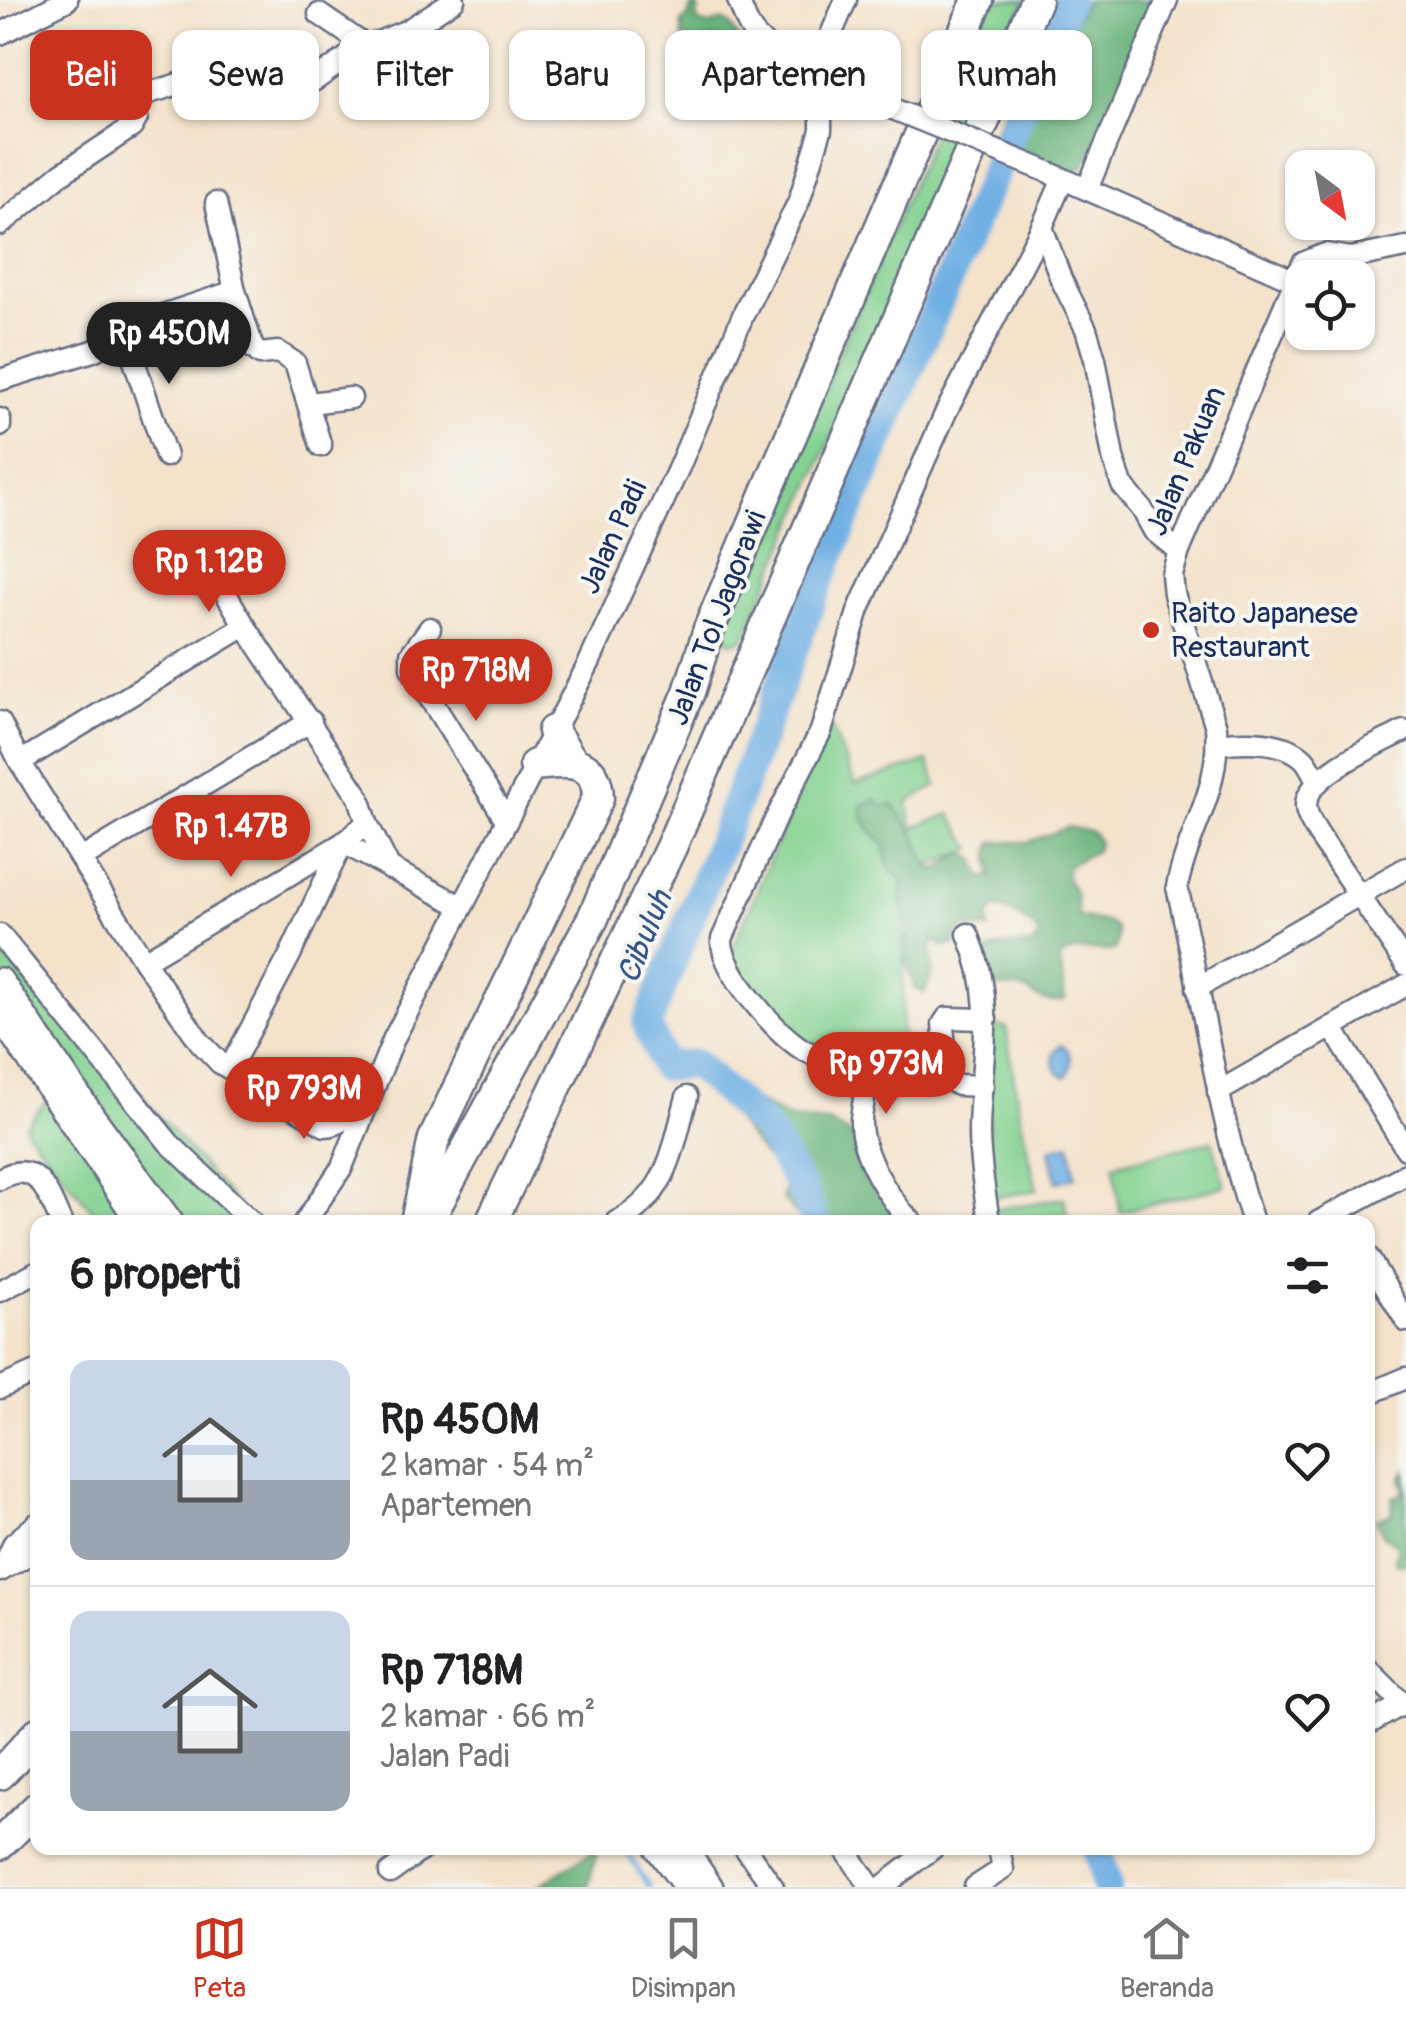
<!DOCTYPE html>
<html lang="id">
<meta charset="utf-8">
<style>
body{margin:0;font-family:Pangolin,sans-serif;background:#f2f2f2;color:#202124;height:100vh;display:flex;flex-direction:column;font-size:38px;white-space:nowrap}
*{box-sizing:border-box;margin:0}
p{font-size:32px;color:#757577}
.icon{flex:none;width:55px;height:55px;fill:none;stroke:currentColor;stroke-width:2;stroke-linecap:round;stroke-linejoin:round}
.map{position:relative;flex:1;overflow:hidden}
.details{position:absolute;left:30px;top:1215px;width:1345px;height:640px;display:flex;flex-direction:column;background:#fff;border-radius:20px;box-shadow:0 2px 8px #0004}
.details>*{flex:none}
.banner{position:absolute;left:30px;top:30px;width:1348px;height:90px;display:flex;gap:20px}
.needle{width:65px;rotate:148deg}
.buttons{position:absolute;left:1285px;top:150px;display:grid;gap:20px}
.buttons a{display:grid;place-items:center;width:90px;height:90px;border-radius:20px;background:#fff;box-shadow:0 2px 8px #0004;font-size:50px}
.price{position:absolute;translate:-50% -85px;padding:0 22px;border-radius:35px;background:#c8321e;color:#fff;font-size:32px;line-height:65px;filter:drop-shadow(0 2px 5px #0008)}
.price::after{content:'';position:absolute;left:50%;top:60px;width:30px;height:22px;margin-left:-15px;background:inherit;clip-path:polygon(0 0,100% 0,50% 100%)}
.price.on{background:#222;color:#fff}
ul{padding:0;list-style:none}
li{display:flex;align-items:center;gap:30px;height:250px;padding:0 40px}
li+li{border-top:2px solid #e0e0e0}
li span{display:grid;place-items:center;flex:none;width:280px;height:200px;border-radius:20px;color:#555}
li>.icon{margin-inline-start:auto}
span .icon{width:120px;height:120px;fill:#fffc;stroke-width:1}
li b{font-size:42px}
h2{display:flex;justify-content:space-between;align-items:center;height:120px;padding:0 40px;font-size:42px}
.pill{padding:0 35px;border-radius:20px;background:#fff;box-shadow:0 2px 8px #0004;font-size:35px;line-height:90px}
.pill.on{background:#c8321e;color:#fff}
.menu{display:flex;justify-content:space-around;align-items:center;height:140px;border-top:2px solid #e0e0e0;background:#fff;font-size:28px;color:#757577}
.menu a{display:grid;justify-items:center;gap:5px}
.menu .on{color:#c8321e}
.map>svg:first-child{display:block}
.green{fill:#84d291;stroke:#508078;stroke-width:2.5}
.forest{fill:#6bb47b;stroke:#43726c;stroke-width:2.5}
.water{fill:#71b0e4;stroke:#4670a1;stroke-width:2.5}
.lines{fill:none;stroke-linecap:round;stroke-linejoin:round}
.stream{stroke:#71b0e4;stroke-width:5}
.river{stroke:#71b0e4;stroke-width:30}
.minor-casing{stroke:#676e84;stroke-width:25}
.major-casing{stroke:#676e84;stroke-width:30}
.highway-casing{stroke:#676e84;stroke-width:35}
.minor{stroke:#fff;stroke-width:20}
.major{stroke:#fff;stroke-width:25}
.highway{stroke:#fff;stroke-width:30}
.minor-bridge-casing{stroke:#676e84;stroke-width:25;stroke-linecap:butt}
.minor-bridge{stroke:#fff;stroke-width:20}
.poi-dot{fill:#c8321e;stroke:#f6f6f2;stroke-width:4}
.labels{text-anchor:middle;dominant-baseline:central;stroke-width:8;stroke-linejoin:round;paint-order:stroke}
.street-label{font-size:30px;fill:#1b2f5e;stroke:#f6f6f2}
.poi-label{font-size:30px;fill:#1b2f5e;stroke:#f6f6f2;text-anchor:start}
.water-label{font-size:32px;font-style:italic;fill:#355686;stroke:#f6f6f2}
</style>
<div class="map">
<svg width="1406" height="1887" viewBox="0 0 1406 1887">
<rect width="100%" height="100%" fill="#f6f6f2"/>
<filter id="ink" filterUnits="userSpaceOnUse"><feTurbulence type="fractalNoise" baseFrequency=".01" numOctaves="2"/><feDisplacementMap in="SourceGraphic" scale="20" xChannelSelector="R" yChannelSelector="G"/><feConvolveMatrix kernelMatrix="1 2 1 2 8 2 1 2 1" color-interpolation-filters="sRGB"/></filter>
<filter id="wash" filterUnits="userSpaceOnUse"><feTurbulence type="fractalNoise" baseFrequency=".0048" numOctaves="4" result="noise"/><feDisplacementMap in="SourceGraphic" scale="40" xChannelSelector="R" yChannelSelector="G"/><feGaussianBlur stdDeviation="2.25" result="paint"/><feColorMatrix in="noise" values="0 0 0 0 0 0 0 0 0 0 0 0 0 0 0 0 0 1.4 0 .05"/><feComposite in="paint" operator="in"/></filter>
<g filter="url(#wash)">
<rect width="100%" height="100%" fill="#f4e2ca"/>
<g class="green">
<polygon points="991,0 1026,0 970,118 744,639 732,643 719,632"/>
<polygon points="1055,0 1087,0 1034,94 1012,147 992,137"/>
<polygon points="831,725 855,784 928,761 937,786 908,802 912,828 950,814 973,849 920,869 905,909 901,1071 863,1067 772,1024 727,962 793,804"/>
<polygon points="0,935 252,1222 170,1222 0,980"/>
<polygon points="990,1027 1006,1027 1019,1111 1037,1190 987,1199"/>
<polygon points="52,1095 141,1222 102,1222 27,1131 25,1125"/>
<polygon points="1212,1141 1226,1186 1120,1212 1114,1165"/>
<polygon points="1064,1198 1070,1222 993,1222 991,1210"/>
</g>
<g class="forest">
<polygon points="1087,0 1160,0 1099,142 1082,168 1067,173 1012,147 1034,94"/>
<polygon points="697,6 699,11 696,18 700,23 712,25 722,20 730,25 739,40 736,50 743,63 739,70 729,73 715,58 707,64 710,80 705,86 697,84 690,70 704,60 711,49 719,49 722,45 714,39 696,46 682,37 682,22 689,16 690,9"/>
<path d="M875,799L882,806L893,804L916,836L928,865L937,870L956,857L966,854L975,859L982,878L992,876L990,853L994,842H1028L1069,827L1092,832L1098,841L1096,851L1067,866L1066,877L1076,895L1078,916C1098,924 1126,915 1115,950C1095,953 1077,944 1060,958L1065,1000C1037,1006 1036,991 1018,988C1005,986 999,991 986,983L982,954L1002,946L1032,945L1040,937C1033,923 1009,908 994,908L988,918L989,929L966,928L953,942L956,944L944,947L934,941L931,950L933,973L924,993L914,988L904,953L909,931L901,900L903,879C884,870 888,861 884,843C870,831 863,824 861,805Z"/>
<polygon points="750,1098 791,1119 828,1122 856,1138 906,1222 803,1222 782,1198 786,1183 733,1117"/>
<polygon points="1406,1471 1406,1565 1395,1563 1398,1546 1384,1535 1376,1519 1392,1514 1393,1497 1401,1495 1405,1488 1401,1480"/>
<polygon points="598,1848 588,1887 537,1887"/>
</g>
<g class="water">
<path d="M1061,1045C1073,1051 1074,1067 1066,1077L1058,1073C1052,1062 1050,1052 1061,1045Z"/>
<polygon points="1070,1144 1076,1177 1057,1182 1050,1149"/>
</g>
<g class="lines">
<polyline class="stream" points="624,1848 649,1887"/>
<g class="river">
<polyline points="815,1222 805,1195 766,1129 695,1064 664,1067 647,1024 722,840 819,581 1068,0"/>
<polyline points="1098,1848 1107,1887"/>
</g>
</g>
</g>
<g filter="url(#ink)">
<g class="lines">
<g class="minor-casing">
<g id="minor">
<path d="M738,0C743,11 747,27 756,36C783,66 825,81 861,96"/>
<polyline points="319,14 369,48"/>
<polyline points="0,34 67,0"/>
<polyline points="813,76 846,0"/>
<polyline points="1052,174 1293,280"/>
<polyline points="1087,189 1167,0"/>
<polyline points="216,203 235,291 253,348 260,354 278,352 295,363 321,446"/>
<path d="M0,225L61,174L132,127L137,118L136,102C146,91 159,91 172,86C230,66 248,66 307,82L315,80L356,51L408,30L454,0"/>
<polyline points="1042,227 1061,279 1086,329 1095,359 1113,457 1122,485 1142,509 1154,531 1179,551"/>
<polyline points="125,334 166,456"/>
<polyline points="0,380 93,351 156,317 235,291"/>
<polyline points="309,403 351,398"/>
<polyline points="0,419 0,426"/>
<polyline points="430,628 411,654 411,668 506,820"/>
<path d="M0,722L20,762L144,961L200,1042L220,1063L325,1126C345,1126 353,1107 363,1093"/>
<path d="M1404,731C1378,745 1307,774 1306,805C1306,816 1313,825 1318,834L1406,965"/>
<path d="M1217,744C1242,741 1283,739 1304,759C1309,764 1313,774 1317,780"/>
<polyline points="20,762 245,626"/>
<polyline points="367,823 390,869"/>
<polyline points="343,843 461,906"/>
<polyline points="81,859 311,721"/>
<path d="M968,934C998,1006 980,1058 979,1131C979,1162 985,1192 989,1222"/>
<polyline points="0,935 169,1143 252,1222"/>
<polyline points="144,961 343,843 367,823 359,797 245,626 216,577"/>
<polyline points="1197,988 1406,868"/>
<polyline points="1332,1027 1406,1149"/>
<polyline points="230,1068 290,955 342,844"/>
<polyline points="983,1086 958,1085 947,1078 943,1024 947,1018 986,1019"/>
<polyline points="1218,1092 1406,985"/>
<path d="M0,1179C38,1157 49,1196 61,1222"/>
<polyline points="305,1222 342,1167 394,1038 589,663 679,467 744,313 799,201 821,130 821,112 813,76"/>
<path d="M616,1222C669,1195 672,1150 687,1097"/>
<path d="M912,1222C890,1201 860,1153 861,1121C861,1108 868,1095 862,1083C853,1065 819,1059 802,1049C776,1033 720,970 722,939L774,822L821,731L859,609L946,412L1042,227L1063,179"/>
<path d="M1253,1222C1217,1113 1203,999 1177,887C1189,826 1221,792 1216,727L1174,594L1172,575L1179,551L1303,263L1325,254L1351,258L1406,247"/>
<polyline points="1318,1222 1406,1174"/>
<polyline points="1368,1257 1406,1321"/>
<polyline points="0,1291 38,1271"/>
<polyline points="0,1388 38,1371"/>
<polyline points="1368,1394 1406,1378"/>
<polyline points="2,1570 14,1543 38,1523"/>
<polyline points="0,1571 38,1549"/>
<polyline points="1368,1669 1406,1707"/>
<polyline points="1368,1724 1403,1704"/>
<polyline points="745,1848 773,1887"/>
<polyline points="844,1848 871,1887"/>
<polyline points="390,1873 424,1848"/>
<polyline points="882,1887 933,1848"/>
<polyline points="975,1887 1003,1869 999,1848"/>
</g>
</g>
<g class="major-casing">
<g id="major">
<polyline points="0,981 93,1118 170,1222"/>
<polyline points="0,1015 140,1222"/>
<polyline points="658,1848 687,1887"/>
<polyline points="683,1848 710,1887"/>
</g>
</g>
<g class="highway-casing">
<g id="highway">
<polyline points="553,731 572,761"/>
<path d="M416,1222L434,1139L598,798C597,756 566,762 535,765"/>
<polyline points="427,1222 593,918 689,692 709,629 766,494 978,0"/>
<polyline points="491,1222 671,847 1036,0"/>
<polyline points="0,1774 38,1733"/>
<polyline points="0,1844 38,1807"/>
</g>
</g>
<use href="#minor" class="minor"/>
<use href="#major" class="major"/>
<use href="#highway" class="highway"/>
<g class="minor-bridge-casing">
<polyline id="minor-bridge" points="861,96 1046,171"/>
</g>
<use href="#minor-bridge" class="minor-bridge"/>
</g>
</g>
<circle class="poi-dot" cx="1151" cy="630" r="10"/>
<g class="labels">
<g class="street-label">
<text transform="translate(1186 461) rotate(-67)">Jalan Pakuan</text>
<text transform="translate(613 537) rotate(-65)">Jalan Padi</text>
<text transform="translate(717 618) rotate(-69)">Jalan Tol Jagorawi</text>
</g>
<g class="poi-label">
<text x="1171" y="613">Raito Japanese<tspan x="1171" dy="34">Restaurant</tspan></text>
</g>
<g class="water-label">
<text transform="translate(645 937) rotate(-68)">Cibuluh</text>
</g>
</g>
</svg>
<div class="buttons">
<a><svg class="needle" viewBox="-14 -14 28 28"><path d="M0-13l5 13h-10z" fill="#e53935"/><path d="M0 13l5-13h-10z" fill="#757577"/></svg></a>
<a><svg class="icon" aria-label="locate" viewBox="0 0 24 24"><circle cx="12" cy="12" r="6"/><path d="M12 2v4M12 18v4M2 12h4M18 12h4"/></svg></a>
</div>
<b class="price on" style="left:169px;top:387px">Rp 450M</b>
<b class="price" style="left:209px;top:615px">Rp 1.12B</b>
<b class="price" style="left:476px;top:724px">Rp 718M</b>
<b class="price" style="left:231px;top:880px">Rp 1.47B</b>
<b class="price" style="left:886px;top:1117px">Rp 973M</b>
<b class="price" style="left:304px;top:1142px">Rp 793M</b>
<div class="banner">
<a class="pill on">Beli</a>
<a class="pill">Sewa</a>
<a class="pill">Filter</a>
<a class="pill">Baru</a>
<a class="pill">Apartemen</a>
<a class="pill">Rumah</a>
</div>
<section class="details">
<h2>6 properti<svg class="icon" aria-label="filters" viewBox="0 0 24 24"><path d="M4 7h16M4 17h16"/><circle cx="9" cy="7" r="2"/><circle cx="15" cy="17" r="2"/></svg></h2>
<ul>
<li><span style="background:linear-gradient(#c9d6e8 60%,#9aa5b1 0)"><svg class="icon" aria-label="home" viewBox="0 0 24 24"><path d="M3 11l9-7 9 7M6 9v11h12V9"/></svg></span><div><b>Rp 450M</b><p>2 kamar · 54 m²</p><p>Apartemen</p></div><svg class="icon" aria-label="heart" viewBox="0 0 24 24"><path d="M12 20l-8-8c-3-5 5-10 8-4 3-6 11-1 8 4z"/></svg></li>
<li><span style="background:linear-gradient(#c9d6e8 60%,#9aa5b1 0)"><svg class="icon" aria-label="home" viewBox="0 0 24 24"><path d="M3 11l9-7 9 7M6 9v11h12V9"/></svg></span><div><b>Rp 718M</b><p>2 kamar · 66 m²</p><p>Jalan Padi</p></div><svg class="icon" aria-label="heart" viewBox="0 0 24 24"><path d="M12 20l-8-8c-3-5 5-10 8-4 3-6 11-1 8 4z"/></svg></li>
</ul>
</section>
</div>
<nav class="menu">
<a class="on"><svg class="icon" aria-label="map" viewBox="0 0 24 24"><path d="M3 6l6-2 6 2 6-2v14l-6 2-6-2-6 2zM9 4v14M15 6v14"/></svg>Peta</a>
<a><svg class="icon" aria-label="saved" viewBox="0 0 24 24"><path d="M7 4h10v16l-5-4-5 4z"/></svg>Disimpan</a>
<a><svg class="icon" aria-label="home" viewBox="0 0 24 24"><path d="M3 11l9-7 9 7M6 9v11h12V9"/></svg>Beranda</a>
</nav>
